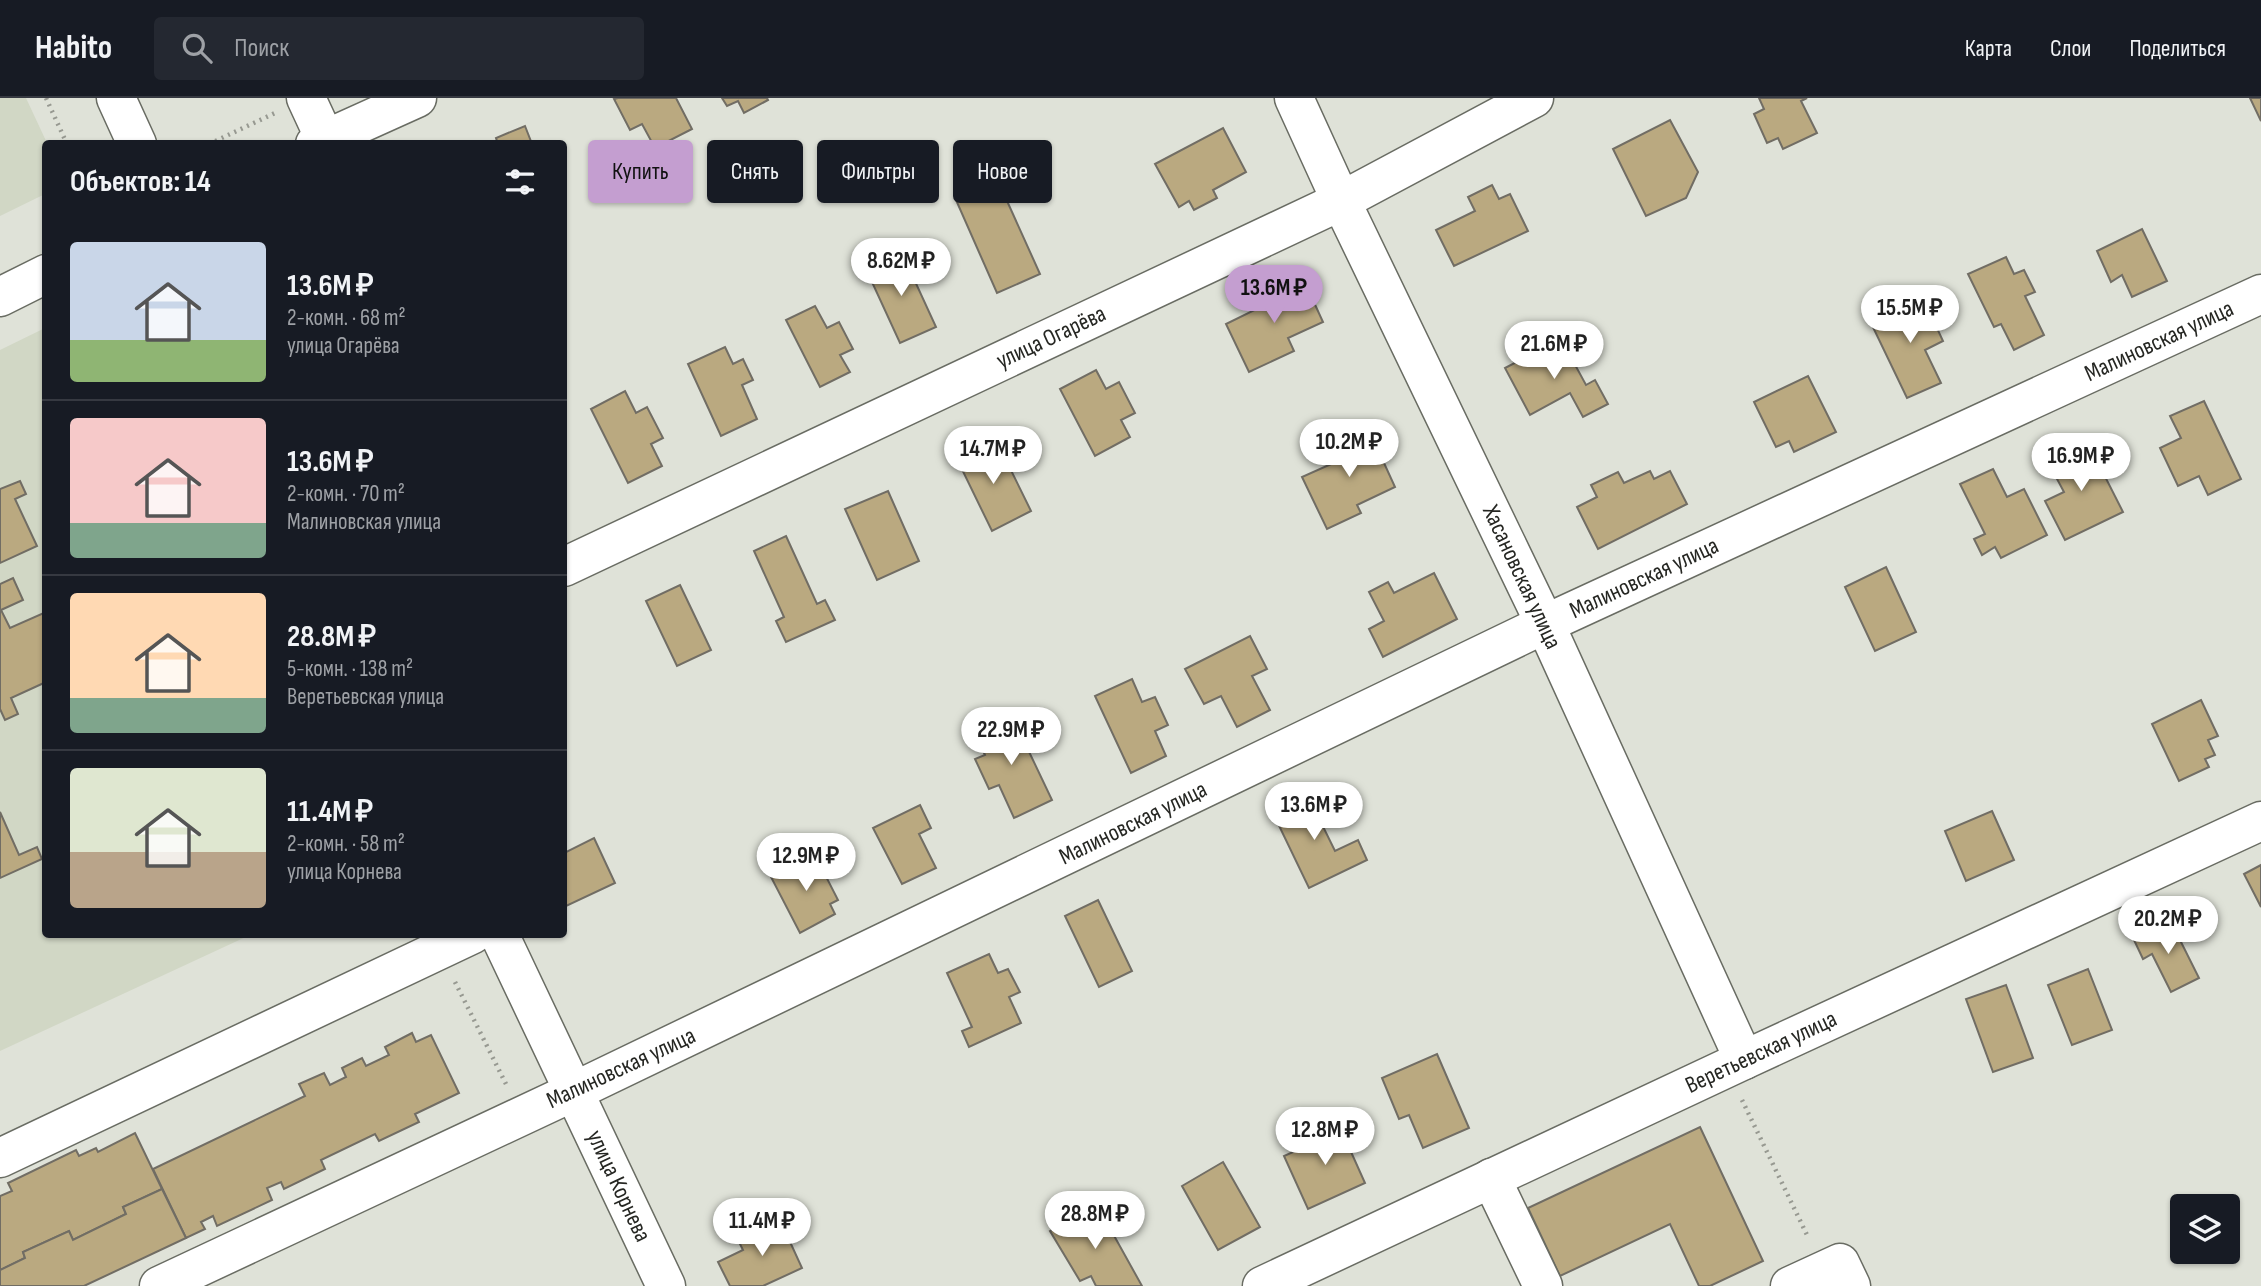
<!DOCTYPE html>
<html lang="ru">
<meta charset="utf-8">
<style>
body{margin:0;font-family:"Sofia Sans Condensed",sans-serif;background:#242831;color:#f1f3f6;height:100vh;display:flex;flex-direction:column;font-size:26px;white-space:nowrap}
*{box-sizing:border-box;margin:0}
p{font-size:23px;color:#9ea1a6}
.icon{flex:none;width:38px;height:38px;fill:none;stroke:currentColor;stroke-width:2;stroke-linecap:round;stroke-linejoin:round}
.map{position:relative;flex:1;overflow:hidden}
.panel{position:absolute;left:42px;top:42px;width:525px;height:798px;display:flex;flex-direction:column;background:#171b24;border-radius:7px;box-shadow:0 2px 5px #0004}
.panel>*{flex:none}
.top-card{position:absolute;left:588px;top:42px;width:665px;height:63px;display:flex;gap:14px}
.controls{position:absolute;left:2170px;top:1096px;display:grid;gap:14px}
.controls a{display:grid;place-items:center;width:70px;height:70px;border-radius:7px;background:#171b24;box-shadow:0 2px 5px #0004;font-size:35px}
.price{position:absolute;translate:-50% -60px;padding:0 16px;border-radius:24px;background:#fff;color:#222;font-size:23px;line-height:46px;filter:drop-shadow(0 2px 4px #0008)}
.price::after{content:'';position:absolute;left:50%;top:42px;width:21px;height:16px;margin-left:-10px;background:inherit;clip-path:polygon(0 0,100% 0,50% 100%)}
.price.current{background:#c49ed0;color:#111}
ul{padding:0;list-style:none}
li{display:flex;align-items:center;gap:21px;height:175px;padding:0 28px}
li+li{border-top:2px solid #363941}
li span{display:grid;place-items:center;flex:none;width:196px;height:140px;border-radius:7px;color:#555}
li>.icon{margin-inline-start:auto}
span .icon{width:84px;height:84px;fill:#fffc;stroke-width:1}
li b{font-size:30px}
h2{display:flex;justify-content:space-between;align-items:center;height:84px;padding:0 28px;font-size:30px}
.tag{padding:0 24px;border-radius:7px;background:#171b24;box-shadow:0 2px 5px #0004;font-size:24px;line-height:63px}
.tag.current{background:#c49ed0;color:#111}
header{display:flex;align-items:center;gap:42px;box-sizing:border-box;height:98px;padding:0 35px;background:#171b24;border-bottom:2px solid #363941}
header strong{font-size:33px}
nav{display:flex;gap:38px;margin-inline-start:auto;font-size:24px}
.search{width:490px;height:63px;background:#242831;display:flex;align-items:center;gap:18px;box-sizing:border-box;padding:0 24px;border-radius:7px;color:#9ea1a6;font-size:26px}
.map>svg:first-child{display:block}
.built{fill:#d1d7c5}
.building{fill:#baa980;stroke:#716d64;stroke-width:2}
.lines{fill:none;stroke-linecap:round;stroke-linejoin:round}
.minor-casing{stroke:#696c63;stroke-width:41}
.path{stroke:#979991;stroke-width:4.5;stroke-dasharray:2 5;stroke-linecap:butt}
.minor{stroke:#fff;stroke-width:38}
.labels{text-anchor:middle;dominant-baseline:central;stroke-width:7;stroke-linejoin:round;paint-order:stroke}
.street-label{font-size:24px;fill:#262723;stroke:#fff}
</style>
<header>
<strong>Habito</strong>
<div class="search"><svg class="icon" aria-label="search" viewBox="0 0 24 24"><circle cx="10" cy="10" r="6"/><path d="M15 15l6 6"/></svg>Поиск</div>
<nav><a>Карта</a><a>Слои</a><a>Поделиться</a></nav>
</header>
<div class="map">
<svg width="2261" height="1188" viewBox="0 0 2261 1188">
<rect width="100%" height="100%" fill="#dfe2d8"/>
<g class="built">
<polygon points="0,0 26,0 47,45 45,96 0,118"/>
<polygon points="45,230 46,836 250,837 0,953 0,252"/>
</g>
<g class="building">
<polygon points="618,0 676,0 692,31 655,50 642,26 630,32 614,1"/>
<polygon points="722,0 767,0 768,2 744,15 738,3 727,8"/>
<polygon points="1759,0 1807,0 1801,3 1817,35 1783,51 1778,40 1767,45 1754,16 1764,11"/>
<polygon points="2250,0 2261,0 2261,23"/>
<polygon points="1670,22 1698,74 1686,100 1646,118 1613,51"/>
<polygon points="525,28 532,46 498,46 496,40"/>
<polygon points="1223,30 1246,74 1213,92 1217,100 1194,112 1189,103 1179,109 1155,66"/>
<polygon points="998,83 1040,176 997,195 956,102"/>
<polygon points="1492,87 1499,101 1510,96 1528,133 1454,168 1436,132 1475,113 1468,99"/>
<polygon points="2142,131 2167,183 2132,199 2122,177 2111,184 2097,153"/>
<polygon points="902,155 936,229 900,245 866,171"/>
<polygon points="2006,159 2014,176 2024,172 2035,194 2025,198 2044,237 2014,252 2001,226 1994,229 1968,176"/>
<polygon points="1289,181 1295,193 1306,187 1323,224 1288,240 1294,253 1249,274 1226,226 1271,204 1266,192"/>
<polygon points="1922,198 1943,243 1925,252 1941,285 1907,300 1870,223"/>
<polygon points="815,208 827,230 839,224 853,251 840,257 850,274 820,289 786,222"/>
<polygon points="1561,241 1586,287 1595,282 1608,306 1583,319 1570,295 1530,317 1505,270"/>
<polygon points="725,249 733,266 743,261 753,282 742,287 757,321 721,338 688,266"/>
<polygon points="1096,272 1106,291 1119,284 1135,315 1121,322 1130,339 1095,358 1060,291"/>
<polygon points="1808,278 1836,334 1794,354 1789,343 1776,349 1754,304"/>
<polygon points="625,293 636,315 647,309 663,340 651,346 662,368 628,385 591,311"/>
<polygon points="2204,303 2241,381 2208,397 2199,378 2178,388 2160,350 2181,340 2170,318"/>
<polygon points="1368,330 1395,389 1357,407 1361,415 1327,431 1302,379 1338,363 1331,348"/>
<polygon points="984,343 995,364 1005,360 1031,413 992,433 955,357"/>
<polygon points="2088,345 2123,414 2065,442 2045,403 2064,394 2048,364"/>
<polygon points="1993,371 2007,399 2024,391 2047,437 2001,460 1995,449 1982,457 1974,441 1985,436 1960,386"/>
<polygon points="1650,373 1654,381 1670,373 1687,406 1598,451 1577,409 1597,399 1591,387 1618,374 1624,385"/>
<polygon points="20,383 26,396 15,401 37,448 0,465 0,391"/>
<polygon points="888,393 919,463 877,482 845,411"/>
<polygon points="786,438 817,506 825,502 835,522 786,544 776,523 784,519 754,453"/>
<polygon points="1886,469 1916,534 1875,553 1845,489"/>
<polygon points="1434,475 1457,521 1383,559 1369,531 1384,523 1369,494 1388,484 1394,495"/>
<polygon points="13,480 23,502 1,512 10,530 46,514 46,584 11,600 18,616 5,622 0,611 0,486"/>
<polygon points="680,487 711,552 677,568 646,503"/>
<polygon points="1250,538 1267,571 1252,578 1270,612 1237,629 1221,598 1204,606 1185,571"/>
<polygon points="1132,581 1142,604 1155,599 1168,627 1155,633 1166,658 1131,675 1095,598"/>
<polygon points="2201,602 2218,638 2208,642 2215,657 2205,661 2209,669 2179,683 2152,626"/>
<polygon points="1012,618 1052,702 1014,720 999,687 989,691 975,661 985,657 975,635"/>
<polygon points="1306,694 1335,753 1358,742 1367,762 1309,790 1271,711"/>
<polygon points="920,707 931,730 919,736 936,770 902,786 873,730"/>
<polygon points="1992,713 2014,762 1966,783 1945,733"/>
<polygon points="0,714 19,757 37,749 42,761 0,780"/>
<polygon points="594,740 615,785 564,809 564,755"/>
<polygon points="815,757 838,802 830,806 835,816 800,835 771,779"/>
<polygon points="2261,767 2261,809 2244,776"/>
<polygon points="1098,802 1132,873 1099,889 1065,818"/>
<polygon points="2171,824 2199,880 2171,894 2152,856 2143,861 2134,842"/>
<polygon points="989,856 998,875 1008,871 1020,894 1009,899 1021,925 969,949 962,933 972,929 947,875"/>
<polygon points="2088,871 2112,932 2072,947 2048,887"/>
<polygon points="2006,887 2033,960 1993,974 1966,901"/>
<polygon points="412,935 416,944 431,937 459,995 415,1016 419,1024 379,1043 375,1036 321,1062 325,1071 284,1091 281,1084 267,1090 272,1102 217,1128 213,1118 201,1124 205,1131 186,1140 153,1071 305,998 299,986 324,975 330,987 346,979 342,970 362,960 366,968 389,957 385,949"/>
<polygon points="1437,956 1469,1030 1423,1050 1409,1017 1399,1021 1382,980"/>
<polygon points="1334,1016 1365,1085 1308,1111 1284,1058 1329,1038 1322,1021"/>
<polygon points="1700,1029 1763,1163 1710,1188 1699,1188 1670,1126 1560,1178 1528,1110"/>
<polygon points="135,1035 162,1091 123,1109 126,1116 73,1142 69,1133 23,1154 25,1160 0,1172 0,1098 12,1093 8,1085 76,1052 79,1058 96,1050 98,1054"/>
<polygon points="1223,1064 1260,1129 1218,1152 1182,1088"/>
<polygon points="162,1091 186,1140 84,1188 0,1188 0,1172 25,1160 23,1154 69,1133 73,1142 126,1116 123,1109"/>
<polygon points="1097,1107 1142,1188 1096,1188 1091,1178 1080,1183 1050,1133"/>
<polygon points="780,1122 802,1170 763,1188 730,1188 718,1164 743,1152 738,1142"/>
</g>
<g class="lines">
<g class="minor-casing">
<g id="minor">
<polyline points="116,0 137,46"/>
<polyline points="306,0 325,41"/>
<polyline points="1294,0 1341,103 1545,526 1744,962"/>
<polyline points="315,46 417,0"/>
<polyline points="0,199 46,176"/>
<polyline points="564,469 1341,103 1534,0"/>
<polyline points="499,836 666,1188"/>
<polyline points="0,1060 473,836"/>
<polyline points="1491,1080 1543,1188"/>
<polyline points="159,1188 575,993 1545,526 2261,196"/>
<polyline points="1262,1188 1744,962 2261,723"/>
<polyline points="1790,1188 1840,1165 1851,1188"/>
</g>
</g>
<g class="path">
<polyline points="46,0 67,46"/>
<polyline points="209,46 275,15"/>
<polyline points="455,884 506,986"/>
<polyline points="1742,1002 1808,1139"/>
</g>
<use href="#minor" class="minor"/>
</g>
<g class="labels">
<g class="street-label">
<text transform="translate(1051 239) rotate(-25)">улица Огарёва</text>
<text transform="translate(2159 243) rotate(-25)">Малиновская улица</text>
<text transform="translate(1522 479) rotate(65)">Хасановская улица</text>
<text transform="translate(1644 480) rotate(-25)">Малиновская улица</text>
<text transform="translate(1133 725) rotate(-26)">Малиновская улица</text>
<text transform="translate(1761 954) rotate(-25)">Веретьевская улица</text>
<text transform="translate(621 970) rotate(-25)">Малиновская улица</text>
<text transform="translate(619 1088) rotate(65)">улица Корнева</text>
</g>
</g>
</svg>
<div class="controls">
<a><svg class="icon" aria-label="layers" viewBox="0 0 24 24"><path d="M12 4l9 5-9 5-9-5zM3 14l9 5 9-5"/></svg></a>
</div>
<b class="price" style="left:901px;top:200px">8.62M ₽</b>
<b class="price current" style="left:1274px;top:227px">13.6M ₽</b>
<b class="price" style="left:1910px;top:247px">15.5M ₽</b>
<b class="price" style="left:1554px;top:283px">21.6M ₽</b>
<b class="price" style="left:1349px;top:381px">10.2M ₽</b>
<b class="price" style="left:993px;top:388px">14.7M ₽</b>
<b class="price" style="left:2081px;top:395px">16.9M ₽</b>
<b class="price" style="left:1011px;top:669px">22.9M ₽</b>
<b class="price" style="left:1314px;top:744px">13.6M ₽</b>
<b class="price" style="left:806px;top:795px">12.9M ₽</b>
<b class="price" style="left:2168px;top:858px">20.2M ₽</b>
<b class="price" style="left:1325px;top:1069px">12.8M ₽</b>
<b class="price" style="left:1095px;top:1153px">28.8M ₽</b>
<b class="price" style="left:762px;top:1160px">11.4M ₽</b>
<div class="top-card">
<a class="tag current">Купить</a>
<a class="tag">Снять</a>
<a class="tag">Фильтры</a>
<a class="tag">Новое</a>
</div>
<section class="panel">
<h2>Объектов: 14<svg class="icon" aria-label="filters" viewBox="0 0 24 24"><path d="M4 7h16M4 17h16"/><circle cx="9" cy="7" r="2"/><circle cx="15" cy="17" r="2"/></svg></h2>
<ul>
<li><span style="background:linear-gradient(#c9d6e8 70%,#8fb573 0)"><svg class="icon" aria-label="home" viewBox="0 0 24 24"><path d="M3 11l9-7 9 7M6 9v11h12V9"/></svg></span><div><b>13.6M ₽</b><p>2-комн. · 68 m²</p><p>улица Огарёва</p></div></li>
<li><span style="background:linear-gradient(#f6c9c9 75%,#7fa58c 0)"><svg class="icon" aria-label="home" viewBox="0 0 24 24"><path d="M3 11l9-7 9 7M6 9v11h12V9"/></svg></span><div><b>13.6M ₽</b><p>2-комн. · 70 m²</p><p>Малиновская улица</p></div></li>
<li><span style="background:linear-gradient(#ffd9b3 75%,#7fa58c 0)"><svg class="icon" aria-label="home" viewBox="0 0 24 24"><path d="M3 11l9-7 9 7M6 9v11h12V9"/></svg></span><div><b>28.8M ₽</b><p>5-комн. · 138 m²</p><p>Веретьевская улица</p></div></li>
<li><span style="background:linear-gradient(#dfe7d0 60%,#b9a48a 0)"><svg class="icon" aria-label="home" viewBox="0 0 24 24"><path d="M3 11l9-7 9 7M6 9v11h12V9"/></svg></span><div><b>11.4M ₽</b><p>2-комн. · 58 m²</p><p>улица Корнева</p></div></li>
</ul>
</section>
</div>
